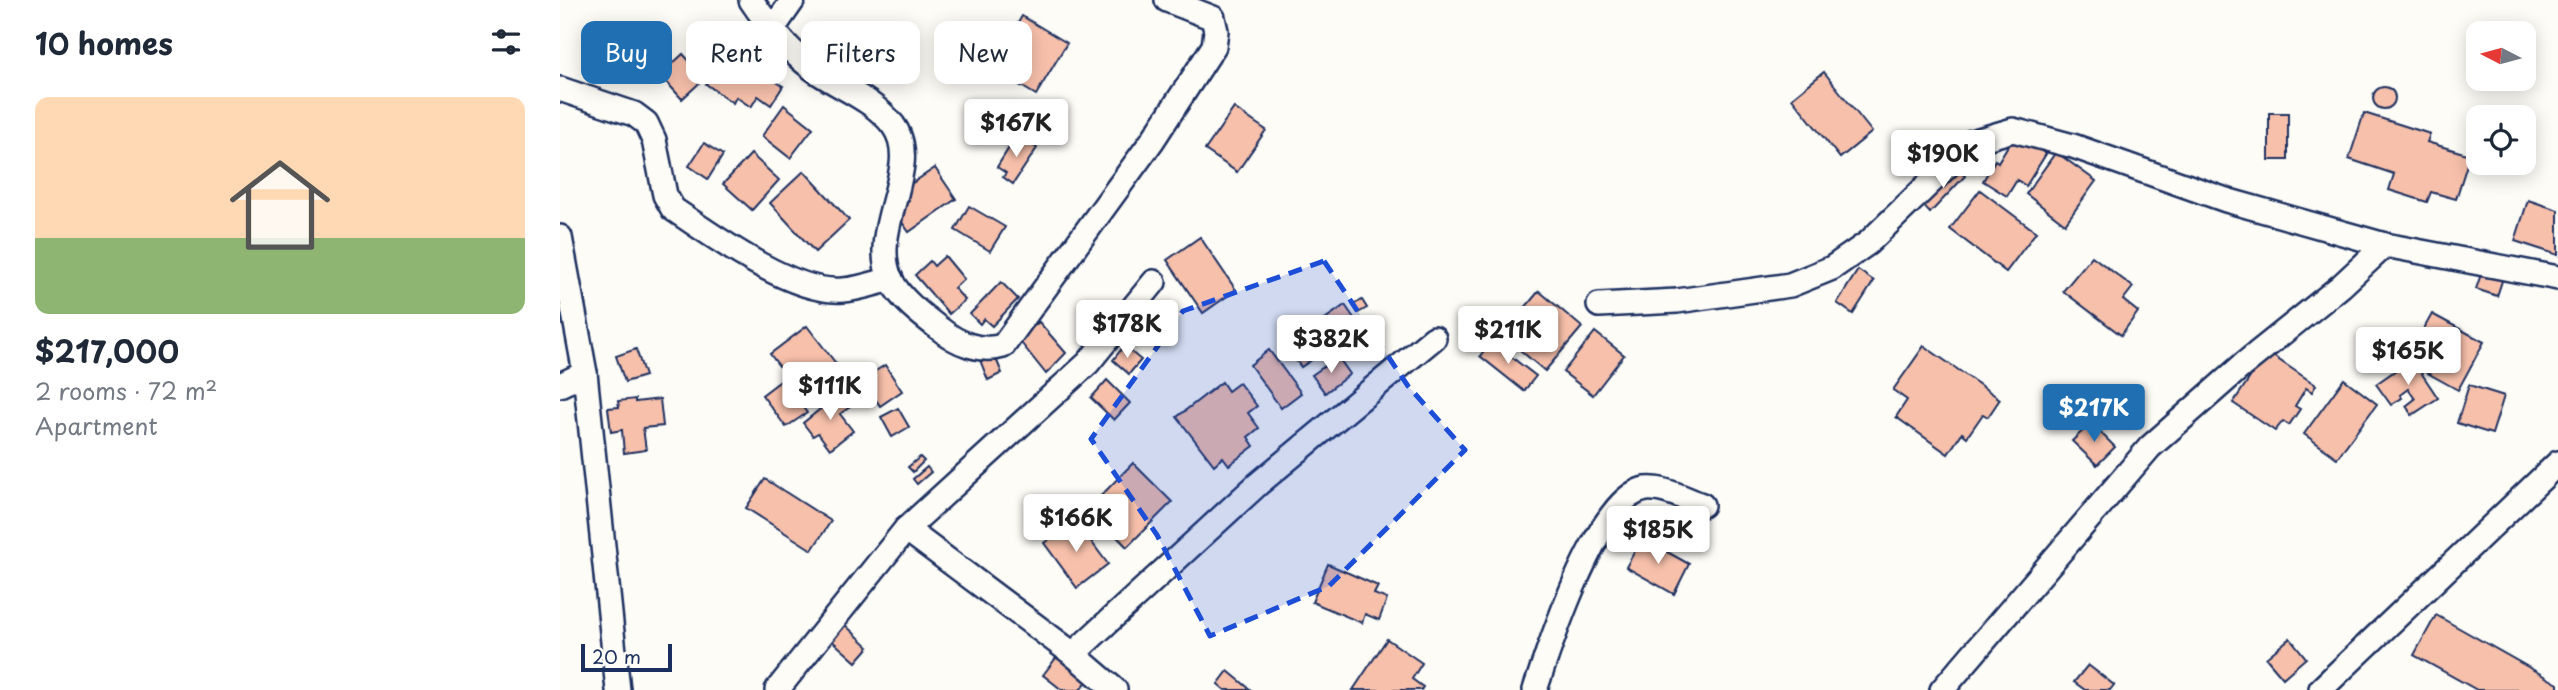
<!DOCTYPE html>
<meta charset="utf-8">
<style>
body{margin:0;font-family:"Playpen Sans",sans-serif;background:#f6f6f7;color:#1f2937;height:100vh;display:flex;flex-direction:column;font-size:26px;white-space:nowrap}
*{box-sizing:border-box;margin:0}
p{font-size:23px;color:#747a83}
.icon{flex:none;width:38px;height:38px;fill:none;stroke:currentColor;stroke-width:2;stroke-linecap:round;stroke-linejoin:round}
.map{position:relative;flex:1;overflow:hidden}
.side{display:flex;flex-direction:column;background:#fff;width:560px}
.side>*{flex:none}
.guide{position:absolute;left:21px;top:21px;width:665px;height:63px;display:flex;gap:14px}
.needle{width:46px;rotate:276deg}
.tools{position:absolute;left:1906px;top:21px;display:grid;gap:14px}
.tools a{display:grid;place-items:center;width:70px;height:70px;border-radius:14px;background:#fff;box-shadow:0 4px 18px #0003;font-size:35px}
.scale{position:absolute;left:21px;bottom:18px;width:91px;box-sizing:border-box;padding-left:7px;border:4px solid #1b2f5e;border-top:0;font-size:19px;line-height:24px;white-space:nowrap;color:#1b2f5e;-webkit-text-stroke:5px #fdfcf7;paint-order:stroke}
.price{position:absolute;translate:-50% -60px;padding:0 16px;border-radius:7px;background:#fff;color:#222;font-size:23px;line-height:46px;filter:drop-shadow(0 2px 4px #0008)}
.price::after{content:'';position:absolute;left:50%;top:42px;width:21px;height:16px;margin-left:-10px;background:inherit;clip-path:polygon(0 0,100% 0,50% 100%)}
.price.on{background:#1f6fb2;color:#fff}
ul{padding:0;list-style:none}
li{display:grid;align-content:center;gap:14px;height:371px;padding:0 35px}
li span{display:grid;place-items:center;height:217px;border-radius:14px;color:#555}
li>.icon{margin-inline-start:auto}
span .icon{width:126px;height:126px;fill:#fffc;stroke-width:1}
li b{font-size:30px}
h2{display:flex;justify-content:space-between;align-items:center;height:84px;padding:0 35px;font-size:30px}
.tag{padding:0 24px;border-radius:14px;background:#fff;box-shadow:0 4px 18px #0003;font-size:24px;line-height:63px}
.tag.on{background:#1f6fb2;color:#fff}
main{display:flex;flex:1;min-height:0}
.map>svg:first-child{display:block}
.building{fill:#f7c0ab;stroke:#1b2f5e;stroke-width:2}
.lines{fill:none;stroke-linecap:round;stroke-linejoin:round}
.street-casing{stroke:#1b2f5e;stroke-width:28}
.street{stroke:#fdfcf7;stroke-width:23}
.marked{fill:#1d4ed8;fill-opacity:0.2;stroke:#1d4ed8;stroke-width:5;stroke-dasharray:14 9;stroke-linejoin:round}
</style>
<main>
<section class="side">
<h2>10 homes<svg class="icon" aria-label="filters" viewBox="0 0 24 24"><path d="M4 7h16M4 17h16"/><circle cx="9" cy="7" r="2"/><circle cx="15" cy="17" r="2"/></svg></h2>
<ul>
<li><span style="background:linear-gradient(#ffd9b3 65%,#8fb573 0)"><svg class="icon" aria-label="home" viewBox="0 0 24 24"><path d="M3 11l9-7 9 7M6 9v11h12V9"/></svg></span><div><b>$217,000</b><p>2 rooms · 72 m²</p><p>Apartment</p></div></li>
</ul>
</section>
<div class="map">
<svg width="1998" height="690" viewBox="0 0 1998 690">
<rect width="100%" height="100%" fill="#fdfcf7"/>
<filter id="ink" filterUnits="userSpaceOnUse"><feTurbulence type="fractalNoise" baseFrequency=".0143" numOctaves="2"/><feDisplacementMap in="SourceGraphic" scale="14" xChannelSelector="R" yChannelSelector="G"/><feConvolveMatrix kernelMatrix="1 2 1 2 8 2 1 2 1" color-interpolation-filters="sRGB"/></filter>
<g filter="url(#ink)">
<g class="building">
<polygon points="462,16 507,43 476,95 431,68"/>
<polygon points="172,44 201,63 199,66 213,74 210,78 223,86 211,105 198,96 191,107 176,97 173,103 146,84"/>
<polygon points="123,54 145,78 122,99 100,75"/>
<polygon points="1264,72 1312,132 1280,158 1232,98"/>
<circle cx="1824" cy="98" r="11"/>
<polygon points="224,105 253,128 230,158 202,136"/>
<polygon points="674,108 706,130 677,172 645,150"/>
<rect x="1709" y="113" width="19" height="47"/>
<polygon points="1804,113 1870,134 1867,142 1910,155 1896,199 1871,192 1867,202 1829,190 1834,174 1789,159"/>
<polygon points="1455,134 1486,154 1466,186 1457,180 1447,196 1423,181 1435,160 1438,162"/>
<polygon points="457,135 477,148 453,184 443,177 446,173 437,167"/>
<polygon points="144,143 163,155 148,179 129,166"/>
<polygon points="1496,152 1536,181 1505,224 1466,194"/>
<polygon points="191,154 219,180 192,210 163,184"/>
<polygon points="1395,167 1405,176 1370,213 1361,203"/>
<polygon points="375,168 396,199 349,232 334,211 349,200 342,190"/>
<polygon points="244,171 289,220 255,252 210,203"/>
<polygon points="1420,190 1476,232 1446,272 1390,229"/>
<polygon points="1968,200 1998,210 1998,255 1955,241"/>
<polygon points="409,206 445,227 430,251 395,230"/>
<polygon points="640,237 676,290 643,313 607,260"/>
<polygon points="385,256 404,279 394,288 405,300 389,314 355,275 370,261 374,266"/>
<polygon points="1532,256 1573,287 1563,300 1578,312 1561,335 1503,291"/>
<polygon points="1298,270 1314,281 1293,314 1277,303"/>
<polygon points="1922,271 1943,278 1937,296 1916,289"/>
<polygon points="441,282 458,299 432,326 424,319 420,324 410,314"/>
<polygon points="979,291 1022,327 985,371 942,335"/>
<polygon points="802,300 807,308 798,313 793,305"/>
<polygon points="785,305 800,327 741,367 726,346"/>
<polygon points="1872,314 1924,342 1898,390 1846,361"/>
<polygon points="479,322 506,353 486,374 458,339"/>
<polygon points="247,326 281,370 244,399 210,354"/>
<polygon points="1035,332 1064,355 1033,395 1003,372"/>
<polygon points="931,341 976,376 964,391 920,356"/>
<polygon points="564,346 581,360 569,374 553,360"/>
<polygon points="1364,346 1440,399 1428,417 1423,414 1407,437 1402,433 1388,454 1336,417 1347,400 1333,390"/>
<polygon points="76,349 85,376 65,382 56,356"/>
<polygon points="709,350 741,393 721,408 690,365"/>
<polygon points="1707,352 1756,385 1752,392 1746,388 1735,406 1740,409 1729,425 1723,421 1715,431 1673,403"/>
<polygon points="434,354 442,373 428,380 420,360"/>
<polygon points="778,357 790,374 765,393 752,375"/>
<polygon points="1852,359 1878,398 1852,415 1846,406 1855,399 1848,389 1840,395 1842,398 1831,405 1816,384"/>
<polygon points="325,365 342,391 320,406 303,379"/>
<polygon points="223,379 247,413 226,427 202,395"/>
<polygon points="1784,379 1817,404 1777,458 1744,434"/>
<polygon points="547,380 570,403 554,420 531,398"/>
<polygon points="662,382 668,391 679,383 697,406 688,413 699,428 688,437 694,446 669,465 663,457 654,465 617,417"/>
<polygon points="1909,385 1944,396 1932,434 1897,423"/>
<polygon points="280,393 290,407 280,414 293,431 270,449 258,433 253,436 243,423"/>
<polygon points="75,399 75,402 100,399 103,426 83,428 86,450 64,453 62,430 51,432 48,408 59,407 58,401"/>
<polygon points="338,408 349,427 332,437 321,417"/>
<polygon points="1531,423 1555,447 1537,465 1512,441"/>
<polygon points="360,457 364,461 353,472 348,467"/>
<polygon points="573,463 612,502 567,547 529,508"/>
<polygon points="367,467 371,472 357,484 353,479"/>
<polygon points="205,479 271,521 252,550 186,508"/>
<polygon points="515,520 548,564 517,588 484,543"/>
<polygon points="1082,538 1129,564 1114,594 1066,567"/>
<polygon points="768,564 818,586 814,594 827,599 819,620 805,614 802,623 752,602"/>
<polygon points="1876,615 1998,684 1998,690 1917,690 1854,655"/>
<polygon points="284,624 309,647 296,662 270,639"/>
<polygon points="1730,638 1746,658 1723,678 1706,658"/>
<polygon points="827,639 862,663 852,679 863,687 861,690 793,690"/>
<polygon points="499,654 530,678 520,690 502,690 483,675"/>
<polygon points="1528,665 1554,685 1550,690 1525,690 1514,682"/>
<polygon points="668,671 691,690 665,690 658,684"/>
</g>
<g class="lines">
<g class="street-casing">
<g id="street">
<path d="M191,0C209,27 232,55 259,73C285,90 313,100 333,125C364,166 307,231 331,280C340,299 363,316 380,329C397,343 420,353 443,346L592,141L654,46L656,31L653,18L607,0"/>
<polyline points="212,30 233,0"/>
<path d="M0,89L74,114L86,123L94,140L105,195L113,209C154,237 234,295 283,290C299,289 315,283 331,279"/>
<polyline points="0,237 25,373 58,690"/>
<polyline points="1039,305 1117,301 1230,285 1272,268 1308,243 1412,142 1453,130 1513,146 1666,200 1825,245 1998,278"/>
<polyline points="0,385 25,373"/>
<polyline points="346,529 513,654 555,690"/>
<polyline points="513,654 698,484 874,338"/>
<polyline points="1761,689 1998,463"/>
<polyline points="217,690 346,529 528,363 594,282"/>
<path d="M975,690C989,648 1038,495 1086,489C1104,487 1125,499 1142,505"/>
<polyline points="1382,690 1590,447 1684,364 1781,286 1825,245"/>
</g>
</g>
<use href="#street" class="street"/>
</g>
</g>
<path class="marked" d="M764,261L848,386L905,450L769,586L650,636L597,535L531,439L623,311Z"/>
</svg>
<div class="tools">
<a><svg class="needle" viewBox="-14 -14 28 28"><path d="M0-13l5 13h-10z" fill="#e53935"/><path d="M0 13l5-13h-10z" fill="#747a83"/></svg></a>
<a><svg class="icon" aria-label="locate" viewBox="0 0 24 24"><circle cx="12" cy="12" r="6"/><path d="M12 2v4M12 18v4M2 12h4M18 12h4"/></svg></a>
</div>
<div class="scale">20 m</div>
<b class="price" style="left:456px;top:159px">$167K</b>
<b class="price" style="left:1383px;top:190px">$190K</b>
<b class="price" style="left:567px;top:360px">$178K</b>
<b class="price" style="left:948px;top:366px">$211K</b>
<b class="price" style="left:771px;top:375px">$382K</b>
<b class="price" style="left:1848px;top:387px">$165K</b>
<b class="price" style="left:270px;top:422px">$111K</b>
<b class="price on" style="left:1534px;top:444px">$217K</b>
<b class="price" style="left:516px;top:554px">$166K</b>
<b class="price" style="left:1098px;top:566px">$185K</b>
<div class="guide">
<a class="tag on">Buy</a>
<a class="tag">Rent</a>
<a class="tag">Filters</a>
<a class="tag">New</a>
</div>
</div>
</main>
